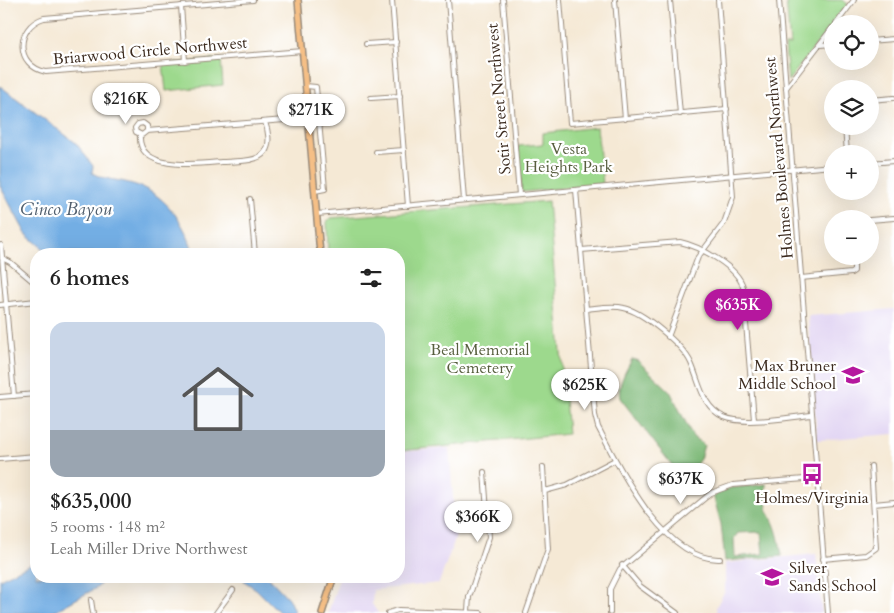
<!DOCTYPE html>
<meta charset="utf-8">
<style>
body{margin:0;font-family:Cardo,serif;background:#f6f6f6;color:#222;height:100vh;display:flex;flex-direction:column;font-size:19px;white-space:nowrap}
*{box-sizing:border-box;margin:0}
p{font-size:16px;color:#767676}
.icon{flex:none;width:28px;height:28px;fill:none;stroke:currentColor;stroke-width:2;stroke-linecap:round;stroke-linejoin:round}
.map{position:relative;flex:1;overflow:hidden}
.drawer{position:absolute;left:30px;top:248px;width:375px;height:335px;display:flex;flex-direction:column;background:#fff;border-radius:20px;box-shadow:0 5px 20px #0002}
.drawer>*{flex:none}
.tools{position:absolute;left:824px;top:15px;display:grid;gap:10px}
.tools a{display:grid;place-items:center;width:55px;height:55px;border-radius:50%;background:#fff;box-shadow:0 5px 20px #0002;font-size:25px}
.price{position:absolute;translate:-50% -42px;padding:0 11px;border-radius:18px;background:#fff;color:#222;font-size:16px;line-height:32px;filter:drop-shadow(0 1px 2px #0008)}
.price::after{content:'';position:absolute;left:50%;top:30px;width:15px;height:11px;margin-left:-8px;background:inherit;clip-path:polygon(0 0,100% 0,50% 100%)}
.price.active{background:#b5179e;color:#fff}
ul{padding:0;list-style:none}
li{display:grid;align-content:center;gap:10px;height:265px;padding:0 20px}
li+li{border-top:1px solid #e0e0e0}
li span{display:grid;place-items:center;height:155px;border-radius:15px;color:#555}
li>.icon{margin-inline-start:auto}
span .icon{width:90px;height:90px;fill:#fffc;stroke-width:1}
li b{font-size:21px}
h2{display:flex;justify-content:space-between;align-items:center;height:60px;padding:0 20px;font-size:21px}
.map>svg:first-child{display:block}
.built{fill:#e1d4f3}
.green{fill:#9dd98d;stroke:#6c8256}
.forest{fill:#7eb978;stroke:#5c724b;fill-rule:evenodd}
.water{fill:#73aee4;stroke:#576c81}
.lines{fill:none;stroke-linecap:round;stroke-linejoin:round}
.minor-casing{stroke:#988a7a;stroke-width:6}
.major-casing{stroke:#988a7a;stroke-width:8}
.minor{stroke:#fff;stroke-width:4}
.major{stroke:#f5bf86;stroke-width:5}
.labels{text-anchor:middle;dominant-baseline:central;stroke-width:4.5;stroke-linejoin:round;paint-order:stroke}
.street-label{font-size:16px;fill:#3b2a1e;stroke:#fff}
.park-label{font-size:16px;fill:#585f3f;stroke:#fff}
.poi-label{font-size:16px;fill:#3b2a1e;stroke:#fff;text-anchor:end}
.water-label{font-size:18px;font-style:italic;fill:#515f6d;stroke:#fff}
</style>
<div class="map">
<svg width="894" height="613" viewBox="0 0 894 613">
<rect width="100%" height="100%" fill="#fff"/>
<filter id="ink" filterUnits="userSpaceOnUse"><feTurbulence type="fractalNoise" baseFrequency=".02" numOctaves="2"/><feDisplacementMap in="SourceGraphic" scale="10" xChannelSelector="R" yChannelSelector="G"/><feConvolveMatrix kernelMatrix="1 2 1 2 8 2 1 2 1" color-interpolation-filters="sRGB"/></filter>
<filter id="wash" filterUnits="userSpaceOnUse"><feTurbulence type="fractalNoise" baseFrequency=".0096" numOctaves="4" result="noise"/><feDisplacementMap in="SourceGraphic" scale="20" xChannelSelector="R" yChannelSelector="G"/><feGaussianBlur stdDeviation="1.12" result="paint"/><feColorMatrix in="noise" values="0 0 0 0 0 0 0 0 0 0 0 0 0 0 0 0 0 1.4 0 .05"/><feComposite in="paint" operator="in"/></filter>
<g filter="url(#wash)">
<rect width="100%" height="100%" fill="#f5e9d5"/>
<g class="built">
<polygon points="894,309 894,434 817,440 808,316"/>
<polygon points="449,448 456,536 439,583 373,590 372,604 378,613 328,613 340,576 399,576 399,452"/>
<polygon points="816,554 822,613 717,613 716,607 725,591 725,563"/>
</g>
<g class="green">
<polygon points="786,0 842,0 848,4 788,81 785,45 790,45"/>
<polygon points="221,59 223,85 166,91 163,64"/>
<polygon points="597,127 603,184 522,192 518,146 543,144 543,133"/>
<polygon points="548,201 568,434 399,451 399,254 328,254 327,222 330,218"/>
</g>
<g class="forest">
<path d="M632,359L638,361L670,391L693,437L704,445L700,459L687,477L671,464L620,398C617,385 626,371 632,359Z"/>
<path d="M766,484C766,492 765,506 769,513C777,528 779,538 782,556L725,561L721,524L713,495L730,488ZM761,532L763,554L735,557L734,538L738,533Z"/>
</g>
<g class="water">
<path d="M0,86L76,143L93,166L92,173C105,180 115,179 129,183C164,191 184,221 194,254L47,252L26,234L0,186Z"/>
<polygon points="36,559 36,576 106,576 98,587 51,613 0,613 0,579 30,564"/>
<polygon points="246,576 268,577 288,598 295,613 280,613 256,589 244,581"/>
</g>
</g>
<g filter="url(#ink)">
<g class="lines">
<g class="minor-casing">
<g id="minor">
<path d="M253,0L44,18C15,27 15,66 46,72L303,51"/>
<polyline points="392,0 408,206"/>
<polyline points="448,0 464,200"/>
<polyline points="503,0 519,195"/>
<polyline points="560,0 570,123 727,109"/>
<polyline points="615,0 625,119"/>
<polyline points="670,0 680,114"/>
<polyline points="779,0 828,613"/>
<polyline points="181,6 185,61"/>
<polyline points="836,24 854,0"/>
<polyline points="870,41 894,39"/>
<polyline points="366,44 396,42"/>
<polyline points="820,45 832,44"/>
<polyline points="306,86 316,87 325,189 315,191"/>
<polyline points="786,88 832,28"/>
<polyline points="371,98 400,96"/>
<polyline points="870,100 894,98"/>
<polyline points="845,126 847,154"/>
<polyline points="147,131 147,126 143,123 138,124 135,128 136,132 142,135 147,131 309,118"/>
<path d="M140,135C137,172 199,164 221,162C233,161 257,163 265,152C271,144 268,130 265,122"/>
<polyline points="376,152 404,150"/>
<polyline points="870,163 894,161"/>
<path d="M576,190L595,415L598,427C620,469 664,561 720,559"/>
<polyline points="250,199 255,254"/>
<polyline points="317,214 832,166"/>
<polyline points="870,220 894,218"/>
<polyline points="1,245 14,396"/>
<path d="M581,250L680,242C699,246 738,267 743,287L754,420"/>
<polyline points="2,258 10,262 36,284"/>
<polyline points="801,278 851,273 854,271 854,256"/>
<polyline points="0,305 36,301"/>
<path d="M586,309C598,308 612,305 624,308C643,312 683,345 691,363C700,383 702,407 724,417C745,426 788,417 812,415"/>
<polyline points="668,337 698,257 724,223 733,197 718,0"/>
<polyline points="0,397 36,394"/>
<polyline points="0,459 36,456"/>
<polyline points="545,491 567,485 615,460"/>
<polyline points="874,504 894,502"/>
<polyline points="823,559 866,555 876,548 871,466"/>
<polyline points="622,565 640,586 677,613"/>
<polyline points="91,600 93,613"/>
<polyline points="468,611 469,597 489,537 484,472"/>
<polyline points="216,613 233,590"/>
<polyline points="388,613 398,610 481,613"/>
<polyline points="526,613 548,549 543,467"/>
<polyline points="610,613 610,589 620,569 711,493 733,485 817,478"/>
</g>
</g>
<g class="major-casing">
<g id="major">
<polyline points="298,0 320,254"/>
<polyline points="322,613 334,576"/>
</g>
</g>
<use href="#minor" class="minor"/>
<use href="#major" class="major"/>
</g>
</g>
<defs>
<g id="school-bare" transform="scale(1.725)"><path d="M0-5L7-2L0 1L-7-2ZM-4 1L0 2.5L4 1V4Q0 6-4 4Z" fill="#b5179e" stroke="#fff" stroke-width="2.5" paint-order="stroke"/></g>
<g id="bus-bare" transform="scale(1.725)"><path d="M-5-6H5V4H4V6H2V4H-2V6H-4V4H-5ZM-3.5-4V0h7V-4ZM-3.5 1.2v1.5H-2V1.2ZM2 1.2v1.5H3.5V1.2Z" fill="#b5179e" stroke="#fff" stroke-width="2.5" paint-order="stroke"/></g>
</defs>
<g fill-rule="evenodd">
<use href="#school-bare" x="853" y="375"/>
<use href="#bus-bare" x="812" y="474"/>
<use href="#school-bare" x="772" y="577"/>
</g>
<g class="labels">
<g class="street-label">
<text transform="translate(150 51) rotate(-5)">Briarwood Circle Northwest</text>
<text transform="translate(499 99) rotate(-95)">Sotir Street Northwest</text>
<text transform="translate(779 158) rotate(-95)">Holmes Boulevard Northwest</text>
</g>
<g class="park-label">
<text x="569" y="149">Vesta<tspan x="569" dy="18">Heights Park</tspan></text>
<text x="480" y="350">Beal Memorial<tspan x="480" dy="18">Cemetery</tspan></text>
</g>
<g class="poi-label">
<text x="836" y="366">Max Bruner<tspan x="836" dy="18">Middle School</tspan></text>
<text x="812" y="498" text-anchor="middle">Holmes/Virginia</text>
<text x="789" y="568" text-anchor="start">Silver<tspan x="789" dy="18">Sands School</tspan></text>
</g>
<g class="water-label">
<text x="66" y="209">Cinco Bayou</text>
</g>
</g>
</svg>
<div class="tools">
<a><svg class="icon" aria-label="locate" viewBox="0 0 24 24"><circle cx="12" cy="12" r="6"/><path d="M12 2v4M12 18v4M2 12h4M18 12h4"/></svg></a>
<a><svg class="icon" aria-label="layers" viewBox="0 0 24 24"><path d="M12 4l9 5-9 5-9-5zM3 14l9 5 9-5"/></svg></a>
<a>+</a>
<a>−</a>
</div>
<b class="price" style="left:126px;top:125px">$216K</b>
<b class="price" style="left:311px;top:136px">$271K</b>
<b class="price active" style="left:738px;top:331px">$635K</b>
<b class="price" style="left:585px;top:411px">$625K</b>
<b class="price" style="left:681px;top:505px">$637K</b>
<b class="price" style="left:478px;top:543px">$366K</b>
<section class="drawer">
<h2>6 homes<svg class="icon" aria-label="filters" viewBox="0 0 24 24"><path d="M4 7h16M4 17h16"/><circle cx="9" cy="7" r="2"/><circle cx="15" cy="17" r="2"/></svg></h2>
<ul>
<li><span style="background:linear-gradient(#c9d6e8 70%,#9aa5b1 0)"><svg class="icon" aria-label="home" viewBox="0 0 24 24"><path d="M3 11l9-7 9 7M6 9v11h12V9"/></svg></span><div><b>$635,000</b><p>5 rooms · 148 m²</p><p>Leah Miller Drive Northwest</p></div></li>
</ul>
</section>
</div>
